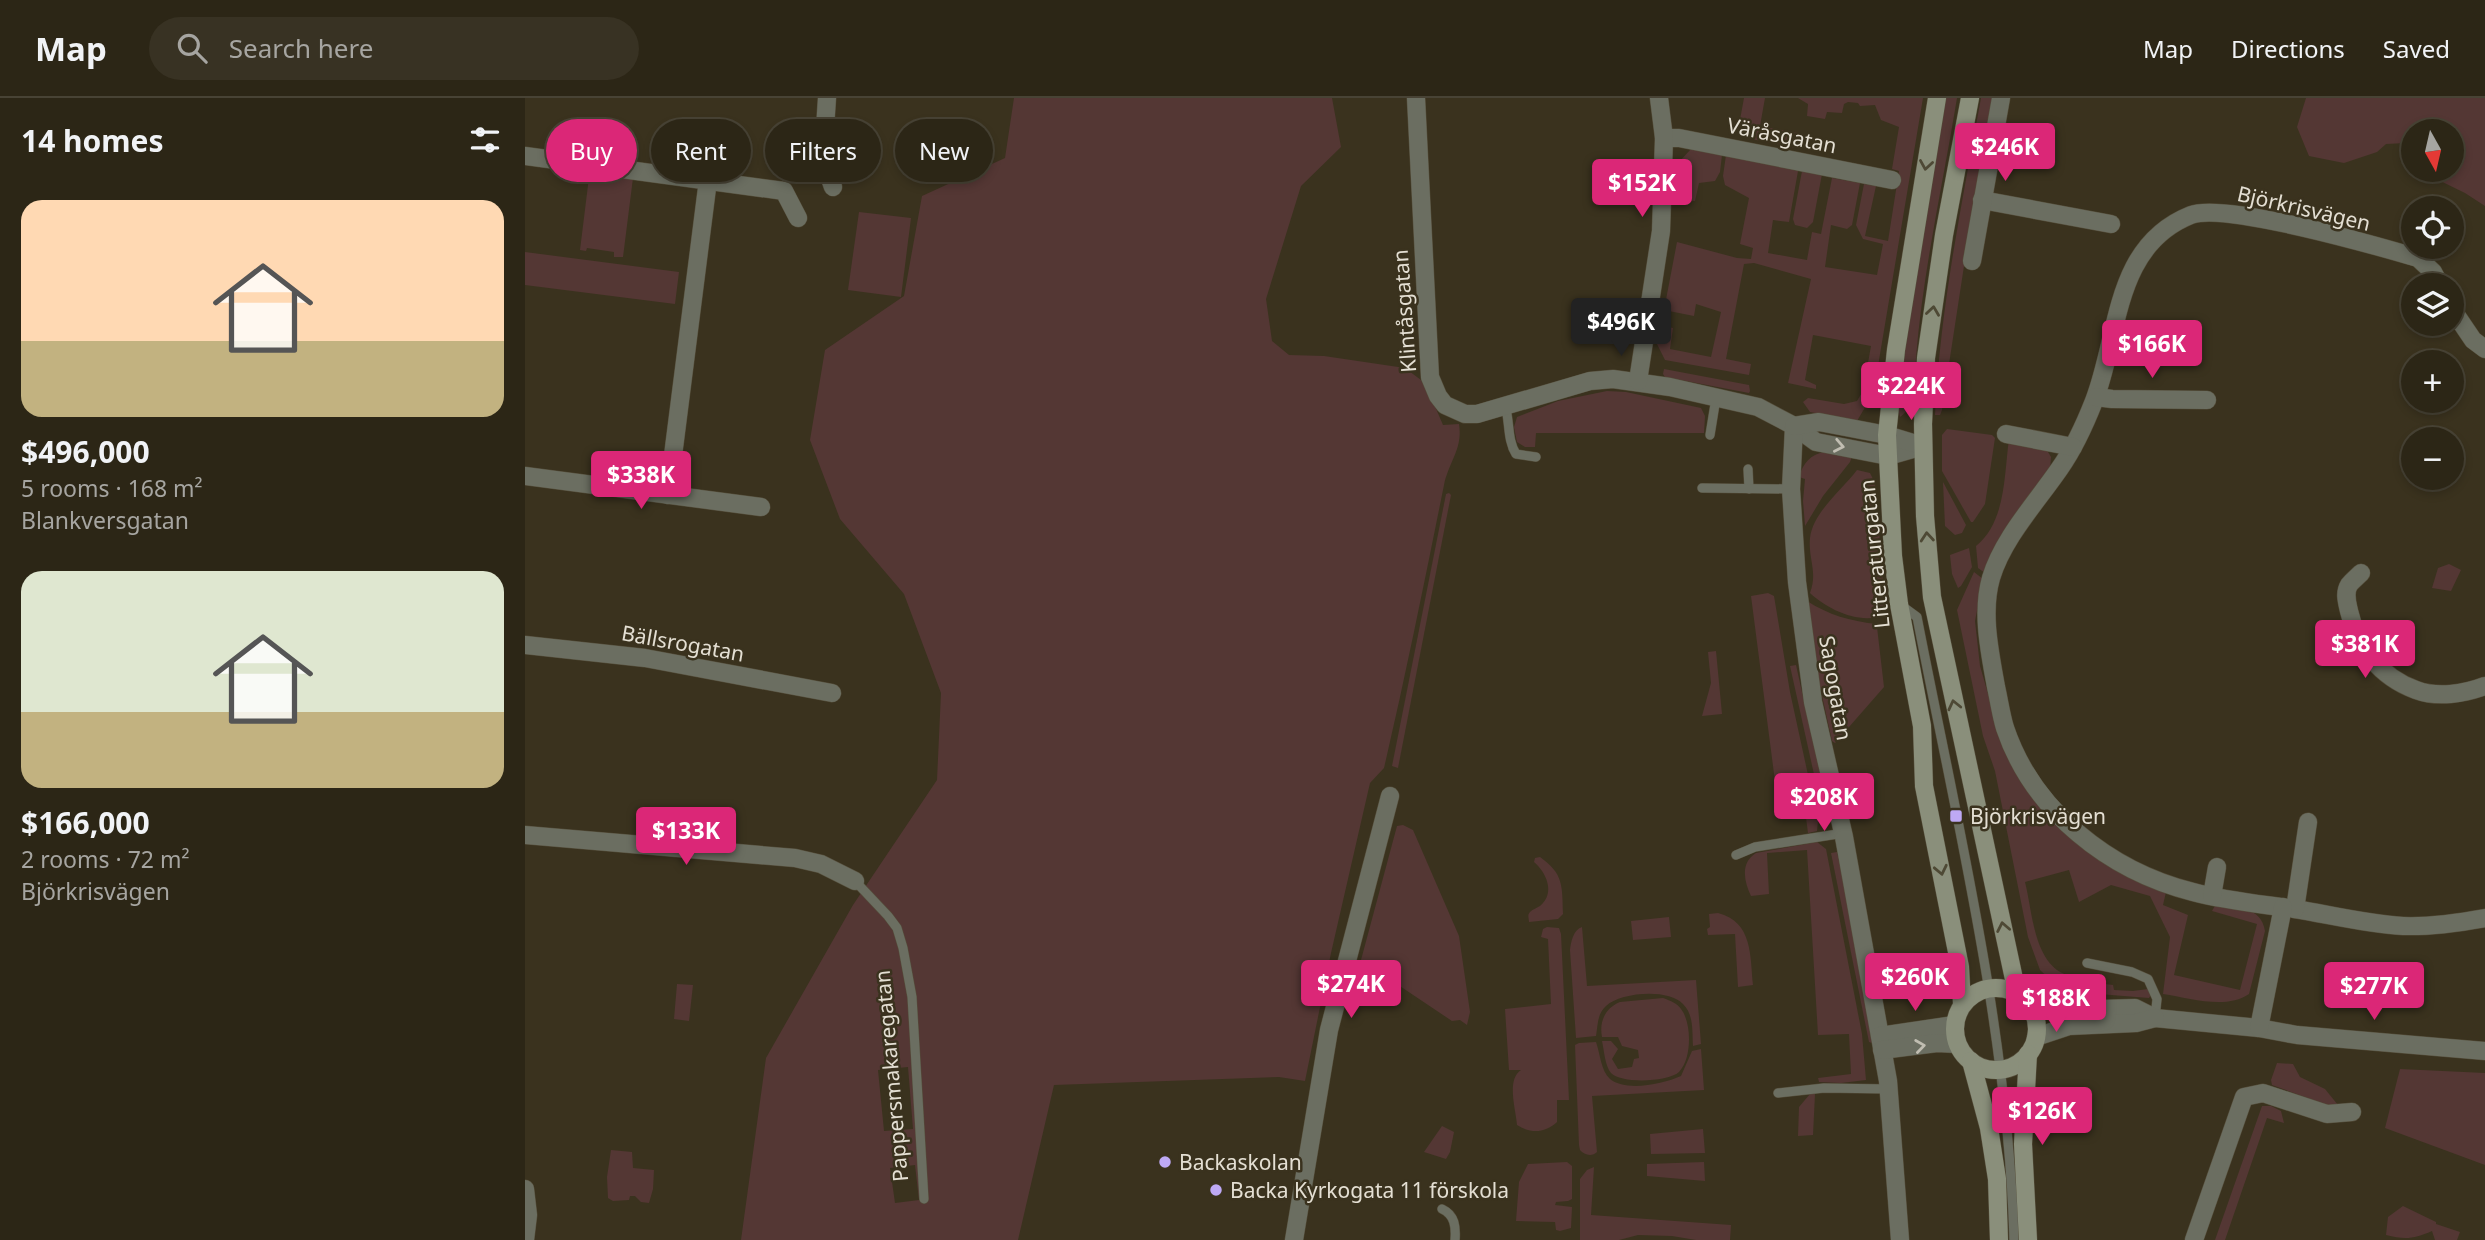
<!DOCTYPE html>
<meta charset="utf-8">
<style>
body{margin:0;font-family:"Noto Sans",sans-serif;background:#383223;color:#f1f3f6;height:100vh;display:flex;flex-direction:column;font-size:26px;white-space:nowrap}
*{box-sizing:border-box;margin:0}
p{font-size:23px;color:#a6a5a1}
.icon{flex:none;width:38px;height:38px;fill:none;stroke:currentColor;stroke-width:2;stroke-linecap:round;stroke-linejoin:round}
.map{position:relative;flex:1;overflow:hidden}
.sheet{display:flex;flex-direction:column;background:#2c2616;width:525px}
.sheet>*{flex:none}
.hud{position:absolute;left:21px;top:21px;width:665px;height:63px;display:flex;gap:14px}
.needle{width:46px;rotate:172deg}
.tools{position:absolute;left:1876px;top:21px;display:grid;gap:14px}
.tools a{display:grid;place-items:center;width:63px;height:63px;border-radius:50%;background:#2c2616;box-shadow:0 4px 10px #0003,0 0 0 2px #484335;font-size:35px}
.price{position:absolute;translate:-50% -60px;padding:0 16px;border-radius:7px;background:#db2777;color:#fff;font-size:23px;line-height:46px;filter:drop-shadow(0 2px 4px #0008)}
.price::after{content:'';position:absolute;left:50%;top:42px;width:21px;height:16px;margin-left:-10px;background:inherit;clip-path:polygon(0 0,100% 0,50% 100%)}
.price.active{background:#222;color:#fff}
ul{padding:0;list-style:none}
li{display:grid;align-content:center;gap:14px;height:371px;padding:0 21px}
li span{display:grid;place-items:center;height:217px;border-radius:21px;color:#555}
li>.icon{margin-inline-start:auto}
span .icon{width:126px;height:126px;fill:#fffc;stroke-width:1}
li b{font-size:30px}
h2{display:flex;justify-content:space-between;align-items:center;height:84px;padding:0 21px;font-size:30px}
.tag{padding:0 24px;border-radius:32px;background:#2c2616;box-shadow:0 4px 10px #0003,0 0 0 2px #484335;font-size:24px;line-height:63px}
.tag.active{background:#db2777;color:#fff}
header{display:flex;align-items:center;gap:42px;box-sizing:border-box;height:98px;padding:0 35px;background:#2c2616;border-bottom:2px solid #484335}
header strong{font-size:33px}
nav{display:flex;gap:38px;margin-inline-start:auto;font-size:24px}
.search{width:490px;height:63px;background:#383223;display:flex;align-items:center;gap:18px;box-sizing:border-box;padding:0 24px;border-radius:38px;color:#a6a5a1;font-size:26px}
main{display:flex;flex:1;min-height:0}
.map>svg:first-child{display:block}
.green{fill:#543734;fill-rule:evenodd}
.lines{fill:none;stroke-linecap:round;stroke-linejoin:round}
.lane-casing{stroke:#554e3b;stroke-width:10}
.street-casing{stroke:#554e3b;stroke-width:19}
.secondary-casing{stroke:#554e3b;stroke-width:19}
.lane{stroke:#6b6e61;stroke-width:9}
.street{stroke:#6b6e61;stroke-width:18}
.secondary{stroke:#8a8f7b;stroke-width:18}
.oneway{stroke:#4e4935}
.oneway2{stroke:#c0bdb1}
.poi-dot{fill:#bea9f5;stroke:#3a321e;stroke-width:2.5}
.labels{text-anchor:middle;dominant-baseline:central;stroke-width:5;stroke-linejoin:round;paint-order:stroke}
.street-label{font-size:21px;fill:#e4dfd3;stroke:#3a321e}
.poi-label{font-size:21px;fill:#e4dfd3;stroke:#3a321e;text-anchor:start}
</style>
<header>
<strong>Map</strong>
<div class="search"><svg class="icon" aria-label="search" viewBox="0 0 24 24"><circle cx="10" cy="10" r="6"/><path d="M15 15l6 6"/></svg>Search here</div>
<nav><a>Map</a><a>Directions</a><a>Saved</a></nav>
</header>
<main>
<section class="sheet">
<h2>14 homes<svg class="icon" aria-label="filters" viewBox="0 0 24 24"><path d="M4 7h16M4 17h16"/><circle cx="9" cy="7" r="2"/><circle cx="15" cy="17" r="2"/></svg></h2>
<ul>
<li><span style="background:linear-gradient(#ffd9b3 65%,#c2b280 0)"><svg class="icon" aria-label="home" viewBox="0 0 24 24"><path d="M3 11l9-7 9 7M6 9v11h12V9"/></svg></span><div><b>$496,000</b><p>5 rooms · 168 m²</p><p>Blankversgatan</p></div></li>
<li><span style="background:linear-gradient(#dfe7d0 65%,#c2b280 0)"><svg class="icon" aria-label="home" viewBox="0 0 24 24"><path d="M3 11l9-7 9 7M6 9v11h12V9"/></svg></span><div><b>$166,000</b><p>2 rooms · 72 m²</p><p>Björkrisvägen</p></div></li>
</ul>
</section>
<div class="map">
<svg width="1960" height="1142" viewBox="0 0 1960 1142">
<rect width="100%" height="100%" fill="#3a321e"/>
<g class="green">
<path d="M489,0H807L816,49L776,88L741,201L747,243L764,257L799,258L880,270L900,285L918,327L934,326C938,351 924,363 919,387C900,481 881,576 859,670L845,685L806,855L780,983L754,979L529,987L493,1142H216L241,960L328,807L412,682L416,595L379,496L315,421L285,342L300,252L379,198L397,98L480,60ZM383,969L388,1031L359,1033L353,972ZM390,1067L394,1102L370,1105L365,1070Z"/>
<polygon points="1219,0 1240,0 1235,28 1278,36 1276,51 1221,40 1223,30 1214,27"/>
<polygon points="1273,0 1398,0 1350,286 1342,306 1332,323 1285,314 1278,304 1283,300 1319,306 1332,303 1338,293 1346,248 1288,237 1280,282 1291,287 1291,291 1263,285 1286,181 1229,165 1219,166 1201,261 1226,266 1224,277 1140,262 1132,246 1134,227 1148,230 1145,251 1186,259 1196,214 1171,206 1169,218 1139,212 1152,144 1212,160 1226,161 1228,150 1215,146 1224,100 1200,87 1198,78 1201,57 1273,73 1264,124 1248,122 1243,155 1282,162 1287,134 1296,136 1307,80 1335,85 1327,127 1322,131 1306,127 1300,169 1352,177 1358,146 1338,141 1331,127 1339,86 1351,88 1340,138 1363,143 1374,73 1367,71 1374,29 1356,22 1350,7 1335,8 1333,5 1323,4 1319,6 1317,15 1302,14 1300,21 1282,18 1283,6"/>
<path d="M1421,0H1432C1418,86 1398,172 1391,260C1390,278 1392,308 1375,319L1373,309L1377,267Z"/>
<path d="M1456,0H1467L1450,96L1417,312L1415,317H1410C1415,210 1437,105 1456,0Z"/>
<polygon points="1781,0 1960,0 1960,108 1940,95 1901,76 1900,72 1927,72 1927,33 1888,33 1888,48 1881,45 1861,46 1852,54 1819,65 1784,58 1772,29"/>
<polygon points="1166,51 1197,57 1195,74 1190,83 1174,85 1170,103 1153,101 1154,64"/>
<polygon points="65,71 108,80 98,159 89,159 89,154 62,150 61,153 55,152"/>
<polygon points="1277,73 1297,76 1288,124 1282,130 1270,127 1268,121"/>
<polygon points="334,114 386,120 376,199 323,192"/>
<polygon points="0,154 154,174 150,206 0,187"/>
<polygon points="1139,271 1224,287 1225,293 1224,295 1140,279 1138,276"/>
<polygon points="1082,293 1101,294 1176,310 1180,318 1179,335 1011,335 1010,349 1000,349 992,344 989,329 992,319 1033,303"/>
<polygon points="1422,331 1467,337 1470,340 1460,406 1448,424 1446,424 1417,373 1417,337"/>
<path d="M1484,341L1520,349L1526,359L1525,372L1460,475L1453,470L1451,448C1481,424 1479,377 1484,341Z"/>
<path d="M1300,354L1327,358L1325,364L1298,398L1280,428L1278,403L1280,381L1274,379C1278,365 1286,356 1300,354Z"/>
<path d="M1332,372L1345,375L1350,385L1361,516C1337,528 1303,512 1285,495C1293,474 1283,461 1285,440C1288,414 1317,392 1332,372Z"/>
<polygon points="1418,384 1441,427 1437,435 1430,437 1420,428"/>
<polygon points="924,395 926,397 873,670 867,668 921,396"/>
<polygon points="1444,450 1447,469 1436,488 1433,490 1427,476 1425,457"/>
<polygon points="1924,466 1936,472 1926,493 1907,490 1913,470"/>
<path d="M1449,474L1458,481L1450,523L1455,568L1474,634L1500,686L1641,794L1638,807L1663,817L1649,877L1715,892L1732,826L1687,813L1691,806C1712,810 1736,808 1740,833L1724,896C1701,912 1665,900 1638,896L1645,839L1625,798L1586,787L1554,804L1544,772L1500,784C1507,811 1508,854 1532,872C1541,879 1553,879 1564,881V884L1588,887L1589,892L1608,893L1623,891L1626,897L1624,900L1561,895L1531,887L1515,872L1503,839L1470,673L1458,638L1432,512Z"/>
<polygon points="1243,495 1249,498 1265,594 1293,723 1292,733 1283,735 1277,689 1251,691 1226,498"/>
<path d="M1282,503C1304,517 1325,523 1351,526L1352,529L1359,589L1310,645L1307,643L1294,584Z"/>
<polygon points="1191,553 1197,616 1177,618 1186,585 1183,554"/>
<polygon points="1271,567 1306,725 1300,726 1265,568"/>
<polygon points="878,727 888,732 934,838 945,914 942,927 935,922 927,923 836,862 872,728"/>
<path d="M1292,744L1301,751L1337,936L1341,982L1316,985L1294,984L1293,980L1326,976L1324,936L1293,937L1282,752L1242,755L1244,796L1226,798C1219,783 1215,765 1231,755Z"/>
<polygon points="1312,754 1333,852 1347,945 1344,944 1306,755"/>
<path d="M1015,759C1039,776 1037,788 1038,816L1033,821L1004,824C1004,820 1002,817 1005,814C1008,811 1012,810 1015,808C1031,795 1021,774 1009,764L1010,760Z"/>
<path d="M1193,815C1228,824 1225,858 1228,887L1213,889L1210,836L1183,837L1182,831L1185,829L1184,816Z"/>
<polygon points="1144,819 1146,839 1108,842 1106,823"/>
<path d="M1022,829L1034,830L1036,836L1044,1002H1032V1024C1020,1035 1006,1036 992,1027C991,1012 981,982 996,972H984L980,911L1026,906L1023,841L1016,839L1018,831Z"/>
<path d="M1057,829L1062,888L1171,882L1176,946L1168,948C1167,933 1169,917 1158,906C1144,890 1095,894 1081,908C1072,916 1073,927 1071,938L1051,940L1045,852C1046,844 1048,832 1057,829Z"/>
<polygon points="152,886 168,887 164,923 149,921"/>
<path d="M1138,900C1146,903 1152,905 1156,911C1167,925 1167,961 1154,974C1143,984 1096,986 1086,975C1080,968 1079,952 1077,943H1086L1093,951L1087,961L1093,971L1107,969L1109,961L1114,960L1113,952L1097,948L1093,939H1077C1074,924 1080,910 1095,904Z"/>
<path d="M1071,944C1075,955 1076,973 1085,981C1101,994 1138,986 1156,978L1167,953L1176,951L1179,992L1067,998L1072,1054C1067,1059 1059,1057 1055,1052L1054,1047L1050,947L1054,945Z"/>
<polygon points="1752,965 1768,966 1775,979 1800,991 1813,1007 1807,1009 1747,987 1746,982"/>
<polygon points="1875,971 1960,975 1960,1067 1860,1030"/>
<polygon points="1285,996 1290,996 1288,1037 1273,1038 1274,1009"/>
<polygon points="1737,1008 1746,1008 1756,1013 1759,1025 1742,1020 1700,1142 1690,1142"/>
<polygon points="917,1028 929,1034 925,1054 921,1061 899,1054"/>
<polygon points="1178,1031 1180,1055 1126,1056 1125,1036"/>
<polygon points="86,1052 107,1054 108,1070 129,1072 128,1091 124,1105 116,1104 110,1098 105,1098 104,1102 88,1103 83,1100 82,1079"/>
<polygon points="1042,1064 1047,1068 1047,1101 1043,1103 1031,1104 1030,1107 1047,1109 1046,1130 1035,1133 1031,1132 1030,1124 991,1123 994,1084 1003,1066"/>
<polygon points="1179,1064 1180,1083 1122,1078 1122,1066"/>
<polygon points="1069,1069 1066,1117 1206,1127 1205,1142 1171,1142 1147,1138 1113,1137 1094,1142 1055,1142 1055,1081 1062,1072"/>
<path d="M1878,1108L1911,1124V1126L1935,1134L1932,1142H1910L1907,1133C1889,1141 1880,1142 1861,1137L1863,1119Z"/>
</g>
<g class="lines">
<g class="lane-casing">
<g id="lane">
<path d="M980,307C985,323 982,342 991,356L1011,359"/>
<polyline points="1185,337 1191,300"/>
<polyline points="1223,371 1224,391"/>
<polyline points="1177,390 1266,391"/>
<path d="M1377,508L1392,519C1432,725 1483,932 1489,1142"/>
<polyline points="1211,757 1230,749 1319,735"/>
<polyline points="330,783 363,818 372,830 378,850 387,899 399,1101"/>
<polyline points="1562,865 1607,874 1623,881 1632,901 1630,920"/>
<polyline points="1253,995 1299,990 1364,991"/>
<path d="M917,1111C930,1117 931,1129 930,1142"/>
</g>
</g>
<g class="street-casing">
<g id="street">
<polyline points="302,0 298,61 308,89"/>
<polyline points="891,0 905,279 913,298 920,307 940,316 952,316 1065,283 1088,281 1145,289 1233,309 1269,328 1291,344 1363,358 1398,348"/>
<polyline points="1139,40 1154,40 1367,82"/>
<polyline points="0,58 259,93 273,120"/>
<polyline points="1457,102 1586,126"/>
<polyline points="1447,163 1476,0"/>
<path d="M1915,187L1908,174L1893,160C1852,148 1699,104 1666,117C1588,148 1595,236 1569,303C1560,326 1549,350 1535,370C1511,405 1478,440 1466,480C1456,515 1465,555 1471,589C1474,602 1476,617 1480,630C1508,713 1584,773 1668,794C1702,803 1736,806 1770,811C1806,817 1842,826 1878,828C1906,829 1933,825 1960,820"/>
<polyline points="1927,211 1948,242 1960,251"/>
<polyline points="1113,283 1136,133 1139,40 1134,0"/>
<polyline points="1571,299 1587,301 1682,302"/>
<polyline points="1269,328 1266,391 1272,484 1288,604 1319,739 1363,983 1375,1142"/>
<polyline points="1269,328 1294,324 1362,337 1398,348"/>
<polyline points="1481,336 1548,349"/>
<polyline points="0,378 236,409"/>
<polyline points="143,397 183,82"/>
<path d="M1836,475C1832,479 1827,483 1824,487C1819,495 1822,504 1824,513C1832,549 1855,579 1891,592C1912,600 1939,596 1960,588"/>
<polyline points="0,547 120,560 307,595"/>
<polyline points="0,737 270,760 296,766 330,783"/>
<polyline points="1687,798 1692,769"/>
<polyline points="1770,811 1783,724"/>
<polyline points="1505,908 1542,912 1610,910 1630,920 1734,930 1772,937 1960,953"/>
<polyline points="1734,930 1758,809"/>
<polyline points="1355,938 1429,927"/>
<polyline points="1511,939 1544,928 1611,925 1630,920"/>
<polyline points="1357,952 1412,945 1432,946"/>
<polyline points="0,1091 3,1117 0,1142"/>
<polyline points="769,1142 804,932 865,698"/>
<polyline points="1669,1142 1719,999 1738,995 1802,1016 1827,1014"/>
</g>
</g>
<g class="secondary-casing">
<g id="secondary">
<polyline points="1412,0 1371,252 1362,337 1363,358 1368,458 1374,506 1397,628 1399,688 1435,869 1437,906"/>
<polyline points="1445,0 1419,137 1401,260 1398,326 1400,418 1407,499 1492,895"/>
<circle cx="1471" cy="931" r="41"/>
<polyline points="1503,956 1498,1046 1503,1142"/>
<polyline points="1446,963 1464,1030 1472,1081 1474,1142"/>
</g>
</g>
<use href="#lane" class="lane"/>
<use href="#street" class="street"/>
<use href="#secondary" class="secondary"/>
</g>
<defs><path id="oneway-chevron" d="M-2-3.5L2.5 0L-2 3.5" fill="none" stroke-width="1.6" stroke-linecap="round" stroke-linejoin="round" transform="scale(1.75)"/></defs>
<g class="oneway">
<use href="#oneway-chevron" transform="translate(1401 67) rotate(99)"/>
<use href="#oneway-chevron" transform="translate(1408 213) rotate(-82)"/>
<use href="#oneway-chevron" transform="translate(1402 439) rotate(-95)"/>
<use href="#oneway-chevron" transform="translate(1429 607) rotate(-103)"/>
<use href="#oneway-chevron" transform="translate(1416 772) rotate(78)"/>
<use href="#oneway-chevron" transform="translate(1478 829) rotate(-101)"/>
</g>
<g class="oneway2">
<use href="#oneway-chevron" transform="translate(1314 348) rotate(11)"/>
<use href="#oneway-chevron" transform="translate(1395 948) rotate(-8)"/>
</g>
<g class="poi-dot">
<rect x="1424" y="711" width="14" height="14" rx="3.5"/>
<circle cx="640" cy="1064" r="7"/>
<circle cx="691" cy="1092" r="7"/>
</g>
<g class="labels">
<g class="street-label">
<text transform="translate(1257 37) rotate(11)">Väråsgatan</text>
<text transform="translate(1779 110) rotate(13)">Björkrisvägen</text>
<text transform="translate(879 213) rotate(-94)">Klintåsgatan</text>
<text transform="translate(1349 456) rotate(-96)">Litteraturgatan</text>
<text transform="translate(158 545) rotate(10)">Bällsrogatan</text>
<text transform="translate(1311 590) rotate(80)">Sagogatan</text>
<text transform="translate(366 978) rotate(-95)">Pappersmakaregatan</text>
</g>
<g class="poi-label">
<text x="1445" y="718">Björkrisvägen</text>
<text x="654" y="1064">Backaskolan</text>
<text x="705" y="1092">Backa Kyrkogata 11 förskola</text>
</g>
</g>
</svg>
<div class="tools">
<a><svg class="needle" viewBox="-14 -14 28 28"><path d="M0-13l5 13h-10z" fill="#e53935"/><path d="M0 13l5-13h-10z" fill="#a6a5a1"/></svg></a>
<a><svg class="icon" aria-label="locate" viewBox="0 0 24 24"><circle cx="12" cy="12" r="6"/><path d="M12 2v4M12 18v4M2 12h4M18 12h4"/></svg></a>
<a><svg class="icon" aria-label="layers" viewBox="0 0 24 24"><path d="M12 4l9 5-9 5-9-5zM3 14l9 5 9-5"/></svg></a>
<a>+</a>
<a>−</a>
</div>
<b class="price" style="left:1480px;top:85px">$246K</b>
<b class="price" style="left:1117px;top:121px">$152K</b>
<b class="price active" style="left:1096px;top:260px">$496K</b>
<b class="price" style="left:1627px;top:282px">$166K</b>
<b class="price" style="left:1386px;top:324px">$224K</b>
<b class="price" style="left:116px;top:413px">$338K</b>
<b class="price" style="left:1840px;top:582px">$381K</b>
<b class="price" style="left:1299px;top:735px">$208K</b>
<b class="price" style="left:161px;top:769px">$133K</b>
<b class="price" style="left:1390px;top:915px">$260K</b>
<b class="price" style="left:826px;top:922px">$274K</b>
<b class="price" style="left:1849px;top:924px">$277K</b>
<b class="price" style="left:1531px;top:936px">$188K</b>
<b class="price" style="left:1517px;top:1049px">$126K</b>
<div class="hud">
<a class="tag active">Buy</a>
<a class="tag">Rent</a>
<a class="tag">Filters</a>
<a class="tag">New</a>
</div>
</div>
</main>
